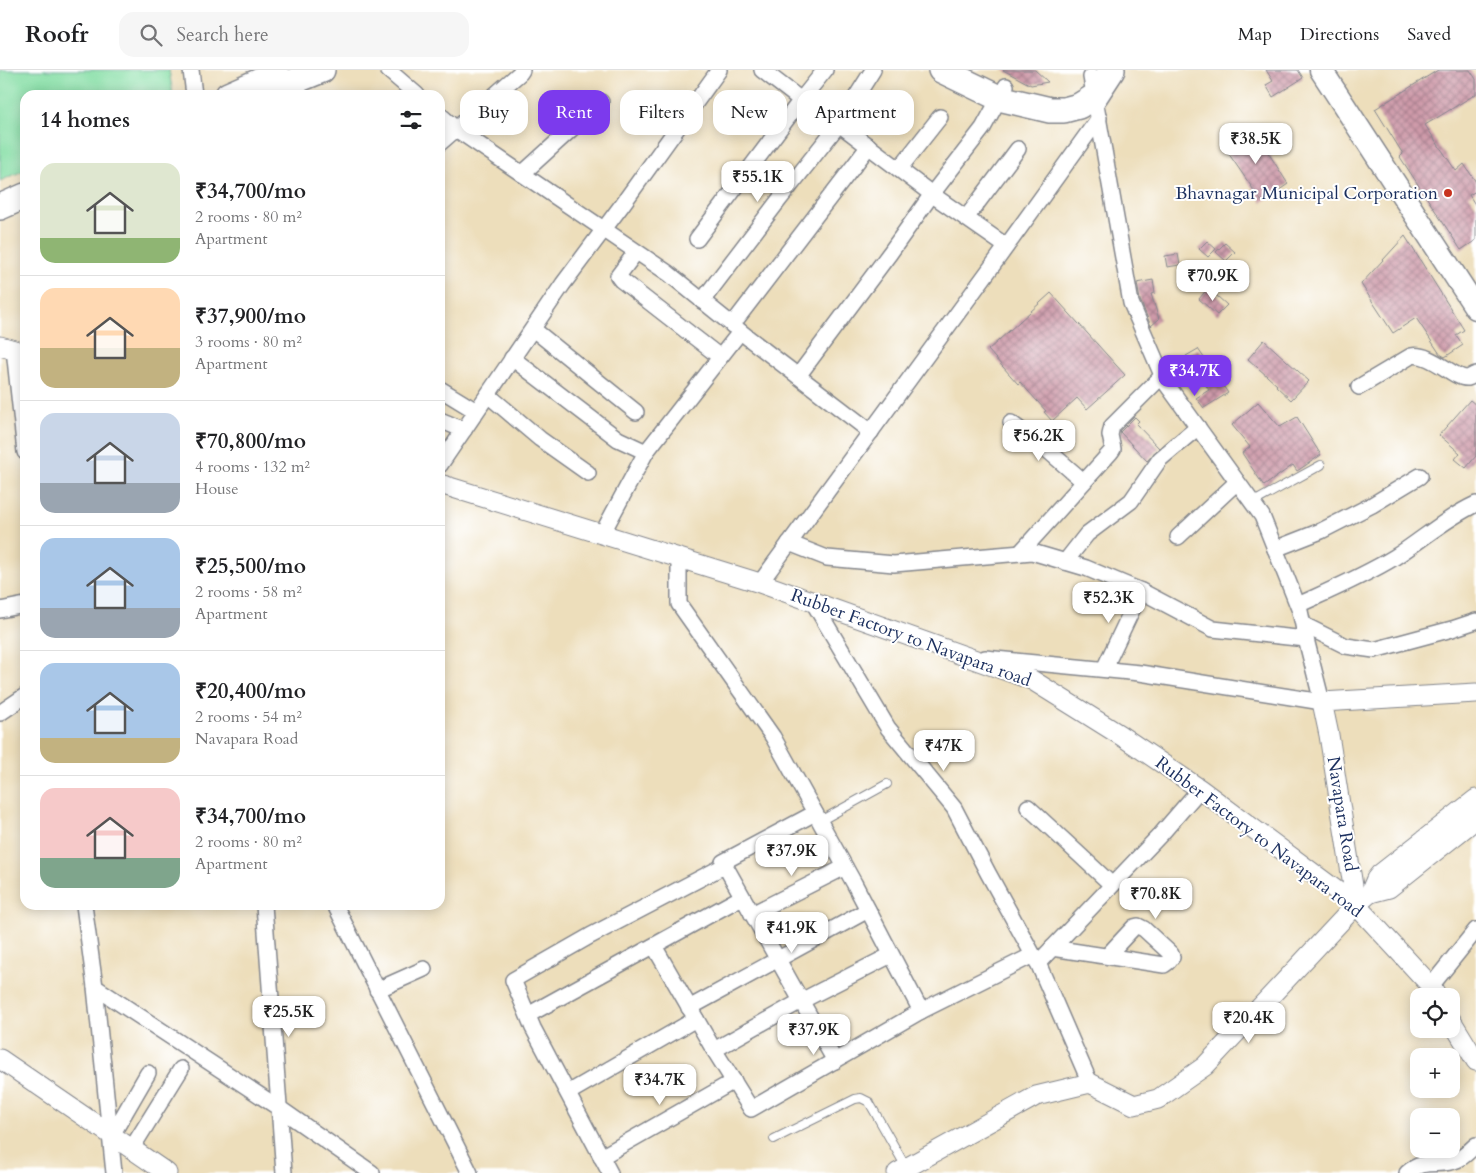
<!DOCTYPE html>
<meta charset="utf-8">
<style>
body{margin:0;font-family:Cardo,serif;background:#f6f6f6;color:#202124;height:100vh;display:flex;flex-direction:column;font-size:19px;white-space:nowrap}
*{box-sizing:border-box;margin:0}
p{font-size:16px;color:#757577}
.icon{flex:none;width:28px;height:28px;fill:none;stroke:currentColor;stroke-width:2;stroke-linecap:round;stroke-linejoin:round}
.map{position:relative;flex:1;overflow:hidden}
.side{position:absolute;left:20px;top:20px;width:425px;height:820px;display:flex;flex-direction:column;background:#fff;border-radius:15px;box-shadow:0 2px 12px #0003}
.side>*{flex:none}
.hud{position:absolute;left:460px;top:20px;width:475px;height:45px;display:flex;gap:10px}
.fabs{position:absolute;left:1410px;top:918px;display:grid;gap:10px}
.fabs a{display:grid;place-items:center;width:50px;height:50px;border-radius:10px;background:#fff;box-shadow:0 2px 12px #0003;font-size:25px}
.price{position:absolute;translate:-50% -42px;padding:0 11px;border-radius:10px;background:#fff;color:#222;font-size:16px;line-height:32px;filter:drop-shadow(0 1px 2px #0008)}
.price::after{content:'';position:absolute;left:50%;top:30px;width:15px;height:11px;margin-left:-8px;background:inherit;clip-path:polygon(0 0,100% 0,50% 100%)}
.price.active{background:#7c3aed;color:#fff}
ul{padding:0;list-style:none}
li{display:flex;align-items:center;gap:15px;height:125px;padding:0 20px}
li+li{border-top:1px solid #e0e0e0}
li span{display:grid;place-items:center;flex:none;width:140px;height:100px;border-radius:15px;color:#555}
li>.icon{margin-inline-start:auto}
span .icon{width:60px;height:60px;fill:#fffc;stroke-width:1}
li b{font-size:21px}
h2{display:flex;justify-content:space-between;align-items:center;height:60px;padding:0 20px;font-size:21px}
.chip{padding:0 18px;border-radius:15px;background:#fff;box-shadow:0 2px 12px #0003;font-size:18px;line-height:45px}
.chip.active{background:#7c3aed;color:#fff}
header{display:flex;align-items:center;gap:30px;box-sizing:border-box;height:70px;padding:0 25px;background:#fff;border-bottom:1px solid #e0e0e0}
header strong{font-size:24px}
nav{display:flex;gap:28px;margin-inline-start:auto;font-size:18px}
.search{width:350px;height:45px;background:#f6f6f6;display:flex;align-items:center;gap:12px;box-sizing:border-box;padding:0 18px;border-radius:15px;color:#757577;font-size:19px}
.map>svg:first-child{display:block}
.green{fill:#82dda3;stroke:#4e8680}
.building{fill:url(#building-cross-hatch)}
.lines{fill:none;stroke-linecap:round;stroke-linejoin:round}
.service-casing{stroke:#84868c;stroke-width:10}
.minor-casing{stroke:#84868c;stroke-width:18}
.tertiary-casing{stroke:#84868c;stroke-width:21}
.secondary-casing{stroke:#84868c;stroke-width:25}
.primary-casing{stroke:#84868c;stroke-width:28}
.service{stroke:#fff;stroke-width:8}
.minor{stroke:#fff;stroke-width:15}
.tertiary{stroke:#fff;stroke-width:19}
.secondary{stroke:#fff;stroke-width:22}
.primary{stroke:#fff;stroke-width:25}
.poi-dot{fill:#c8321e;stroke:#fff;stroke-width:2}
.labels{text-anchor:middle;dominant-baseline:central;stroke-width:4;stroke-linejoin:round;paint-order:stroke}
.poi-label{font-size:18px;fill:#1b2f5e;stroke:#fff;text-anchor:end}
.street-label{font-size:18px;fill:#1b2f5e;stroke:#fff}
</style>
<header>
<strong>Roofr</strong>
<div class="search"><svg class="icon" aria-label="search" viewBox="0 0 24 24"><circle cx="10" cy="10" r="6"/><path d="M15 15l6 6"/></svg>Search here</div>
<nav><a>Map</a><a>Directions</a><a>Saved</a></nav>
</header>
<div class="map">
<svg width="1476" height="1103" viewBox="0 0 1476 1103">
<defs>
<pattern id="building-cross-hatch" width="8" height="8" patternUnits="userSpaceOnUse" patternTransform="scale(1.25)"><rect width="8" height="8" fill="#ce9aa9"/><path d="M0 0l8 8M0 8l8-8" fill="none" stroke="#a67e8d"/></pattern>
</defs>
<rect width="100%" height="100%" fill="#fff"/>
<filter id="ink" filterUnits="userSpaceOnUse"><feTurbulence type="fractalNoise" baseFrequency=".02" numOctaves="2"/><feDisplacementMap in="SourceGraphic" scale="10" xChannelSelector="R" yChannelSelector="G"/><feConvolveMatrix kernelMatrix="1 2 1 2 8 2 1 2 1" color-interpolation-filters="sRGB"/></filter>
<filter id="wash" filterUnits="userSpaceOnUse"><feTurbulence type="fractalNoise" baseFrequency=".0096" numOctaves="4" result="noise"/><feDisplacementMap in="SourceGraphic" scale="20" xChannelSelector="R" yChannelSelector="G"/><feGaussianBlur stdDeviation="1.12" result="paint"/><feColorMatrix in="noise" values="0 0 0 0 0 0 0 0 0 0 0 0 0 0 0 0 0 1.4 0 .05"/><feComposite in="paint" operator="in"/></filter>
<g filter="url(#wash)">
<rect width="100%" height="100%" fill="#eddebb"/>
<polygon class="green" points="0,0 169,0 173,25 25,25 25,100 0,111"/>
<g id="blocks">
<g class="building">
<polygon points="1003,0 1035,0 1048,12 1031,15"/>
<polygon points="1266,0 1298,0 1303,8 1273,27 1266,15 1273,11"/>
<polygon points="1438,0 1470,0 1476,9 1476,24 1425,55 1456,101 1464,94 1476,112 1476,121 1469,125 1476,136 1476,170 1461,180 1400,87 1403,84 1375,39"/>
<polygon points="1252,57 1288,114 1262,132 1224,77"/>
<polygon points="1405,166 1464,260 1456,265 1463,275 1445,287 1440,284 1416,248 1393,263 1361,214"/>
<polygon points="1207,171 1216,179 1208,187 1199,179"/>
<polygon points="1225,173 1235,182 1226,191 1216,182"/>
<polygon points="1178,184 1180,195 1167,197 1165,186"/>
<polygon points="1234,192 1247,205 1237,215 1224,203"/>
<polygon points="1153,210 1155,223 1151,224 1159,249 1151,256 1140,230 1137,213"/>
<polygon points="1208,218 1227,235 1217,245 1199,229"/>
<polygon points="1051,223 1125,305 1087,339 1077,328 1052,351 1044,342 1046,341 1020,312 1018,314 988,280"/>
<polygon points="1264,270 1309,311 1291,330 1276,316 1277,315 1248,289"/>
<polygon points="1198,279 1228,323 1204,338 1196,328 1209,320 1186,286"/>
<polygon points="1470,330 1476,335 1476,386 1466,398 1455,389 1460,383 1439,365"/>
<polygon points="1258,332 1280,357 1297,347 1321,385 1297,401 1293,395 1264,416 1242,383 1250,377 1232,355"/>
<polygon points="1135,347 1139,351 1136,354 1159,378 1147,391 1120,362"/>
</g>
</g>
</g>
<g filter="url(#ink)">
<use href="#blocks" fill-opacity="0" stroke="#84868c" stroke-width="1"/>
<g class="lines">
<g class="service-casing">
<g id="service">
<polyline points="1252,433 1321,395"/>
<polyline points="820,751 887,714"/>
<polyline points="774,1069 855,1029 861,1028 869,1032 906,1097"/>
</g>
</g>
<g class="minor-casing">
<g id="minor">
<polyline points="191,0 194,25"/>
<polyline points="388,0 417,25"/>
<polyline points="873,0 839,54 937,128 1006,176"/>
<polyline points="440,45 456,59 668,203 751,270 871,362"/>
<polyline points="440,73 520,3 522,0"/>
<polyline points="899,99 940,47"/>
<polyline points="522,104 601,32"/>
<polyline points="966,148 1018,79"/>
<polyline points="697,169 801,30 825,0"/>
<polyline points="636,182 618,206 621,210 720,287"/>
<polyline points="702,231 779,130 839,54 801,30 762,0"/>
<polyline points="732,255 869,76"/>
<polyline points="533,259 636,342"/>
<polyline points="14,279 25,382"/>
<polyline points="512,288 618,369 646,382 740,262"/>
<polyline points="798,306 890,183 932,124 983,58 1006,16"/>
<path d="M1359,317L1411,286C1432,282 1454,310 1468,308C1471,307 1473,305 1476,304"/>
<polyline points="440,319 476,341"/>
<polyline points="488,325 540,369 588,403"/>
<polyline points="440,350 464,360"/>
<polyline points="1011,353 1045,378 1083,411"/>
<polyline points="440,395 563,214 622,135 719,0"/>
<polyline points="602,464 646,382"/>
<polyline points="1178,467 1237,412"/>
<polyline points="789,473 827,488 894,494 1032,482 1086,498 1141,521 1213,559 1306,569"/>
<polyline points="1275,479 1321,461 1372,435 1420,406"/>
<polyline points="1020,483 1110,383 1113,379 1110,365 1112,356 1163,305"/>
<polyline points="679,488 679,534 773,667 854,813 921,941"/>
<polyline points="1065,492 1087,464 1131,431 1160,389 1198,357"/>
<polyline points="760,513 998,188 1099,48"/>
<polyline points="813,532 888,658 954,738 988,803 1037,892"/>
<path d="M1298,535C1331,520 1364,506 1395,487C1423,469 1446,448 1476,434"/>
<polyline points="0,540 25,535"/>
<polyline points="1304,555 1346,576 1374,580 1452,559 1476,551"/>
<polyline points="985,588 1140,603 1322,632 1306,569 1300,541 1262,446 1165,312 1131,233 1091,7"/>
<polyline points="1104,599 1141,521"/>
<polyline points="0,643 25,626"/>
<polyline points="1028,737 1112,815"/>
<polyline points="815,743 723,792 835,991"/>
<polyline points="84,835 95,917"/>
<polyline points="264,835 284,1103"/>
<polyline points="335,835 470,1103"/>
<polyline points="752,844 845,797"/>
<polyline points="654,876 711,975 751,1039 921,941 1033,885"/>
<polyline points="1052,878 1164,895 1168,892 1172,887 1171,884 1144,859 1138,856 1134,857 1107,886"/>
<polyline points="1431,916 1476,860"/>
<polyline points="377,920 424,899"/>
<polyline points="689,938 868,840"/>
<polyline points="528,945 742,827"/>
<polyline points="714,980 801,931 891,885"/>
<polyline points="1090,1013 1038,893 1162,763 1200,719"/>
<polyline points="568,1023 696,949"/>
<polyline points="112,1065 148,1003"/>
<polyline points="132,1078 181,999"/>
<polyline points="601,1087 734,1011"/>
<polyline points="114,1103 95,917 279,1038 372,1103"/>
<polyline points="610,1103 533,958 513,910 590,866 724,796"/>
<path d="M1407,1103C1425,1087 1439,1098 1457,1090C1464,1087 1470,1080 1476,1075"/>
</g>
</g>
<g class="tertiary-casing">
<g id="tertiary">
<polyline points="0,276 25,283"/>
<polyline points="440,414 760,513 1032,610 1120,665 1200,719 1356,835 1431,916 1437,926"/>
<polyline points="1370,823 1389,818 1476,749"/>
<polyline points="1356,835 1370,823 1376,809 1380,804 1476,729"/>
<polyline points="1451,950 1476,991"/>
<polyline points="0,989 167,1103"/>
<polyline points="897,1103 1036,1026 1090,1013 1134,1035 1158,1029 1205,996 1356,835 1329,665 1322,632 1476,623"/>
</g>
</g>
<g class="secondary-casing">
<polyline id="secondary" points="1321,0 1476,238"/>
</g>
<g class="primary-casing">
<g id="primary">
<polyline points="941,0 999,28 1050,40 1064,40 1079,36 1095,26 1112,0"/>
<polyline points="228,25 276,4"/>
<polyline points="260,25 322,0"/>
<polyline points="0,137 25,126"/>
</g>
</g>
<use href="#service" class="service"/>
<use href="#minor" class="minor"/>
<use href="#tertiary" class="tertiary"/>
<use href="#secondary" class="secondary"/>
<use href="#primary" class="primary"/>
</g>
</g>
<circle class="poi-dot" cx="1448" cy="123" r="5"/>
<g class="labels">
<g class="poi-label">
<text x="1438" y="123">Bhavnagar Municipal Corporation</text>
</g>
<g class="street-label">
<text transform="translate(911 568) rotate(20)">Rubber Factory to Navapara road</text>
<text transform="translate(1342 744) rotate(81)">Navapara Road</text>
<text transform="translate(1259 767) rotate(37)">Rubber Factory to Navapara road</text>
</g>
</g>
</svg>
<div class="fabs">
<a><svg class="icon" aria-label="locate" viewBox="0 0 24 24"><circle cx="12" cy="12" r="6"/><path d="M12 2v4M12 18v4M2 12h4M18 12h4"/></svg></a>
<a>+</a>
<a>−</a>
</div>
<b class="price" style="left:1256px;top:95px">₹38.5K</b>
<b class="price" style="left:758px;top:133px">₹55.1K</b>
<b class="price" style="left:1213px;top:232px">₹70.9K</b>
<b class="price active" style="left:1195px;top:327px">₹34.7K</b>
<b class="price" style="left:1039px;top:392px">₹56.2K</b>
<b class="price" style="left:1109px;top:554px">₹52.3K</b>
<b class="price" style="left:944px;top:702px">₹47K</b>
<b class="price" style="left:792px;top:807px">₹37.9K</b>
<b class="price" style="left:1156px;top:850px">₹70.8K</b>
<b class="price" style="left:792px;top:884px">₹41.9K</b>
<b class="price" style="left:289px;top:968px">₹25.5K</b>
<b class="price" style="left:1249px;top:974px">₹20.4K</b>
<b class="price" style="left:814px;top:986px">₹37.9K</b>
<b class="price" style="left:660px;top:1036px">₹34.7K</b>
<div class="hud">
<a class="chip">Buy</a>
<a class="chip active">Rent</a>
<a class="chip">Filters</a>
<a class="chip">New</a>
<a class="chip">Apartment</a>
</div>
<section class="side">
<h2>14 homes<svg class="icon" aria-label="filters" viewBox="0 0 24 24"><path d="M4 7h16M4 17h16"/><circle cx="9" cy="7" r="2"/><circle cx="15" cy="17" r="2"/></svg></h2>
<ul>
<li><span style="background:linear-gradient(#dfe7d0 75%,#8fb573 0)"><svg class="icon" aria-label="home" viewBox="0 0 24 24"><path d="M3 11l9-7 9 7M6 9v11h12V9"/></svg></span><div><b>₹34,700/mo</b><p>2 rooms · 80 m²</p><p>Apartment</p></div></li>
<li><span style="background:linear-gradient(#ffd9b3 60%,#c2b280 0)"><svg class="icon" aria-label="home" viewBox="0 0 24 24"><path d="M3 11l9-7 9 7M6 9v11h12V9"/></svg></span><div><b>₹37,900/mo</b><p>3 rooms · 80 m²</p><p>Apartment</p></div></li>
<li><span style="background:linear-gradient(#c9d6e8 70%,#9aa5b1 0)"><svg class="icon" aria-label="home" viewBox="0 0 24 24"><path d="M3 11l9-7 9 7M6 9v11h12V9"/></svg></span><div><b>₹70,800/mo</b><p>4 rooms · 132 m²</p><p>House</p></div></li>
<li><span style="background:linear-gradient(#a9c7e8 70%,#9aa5b1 0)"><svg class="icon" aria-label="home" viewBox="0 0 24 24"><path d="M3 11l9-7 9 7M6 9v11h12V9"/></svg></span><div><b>₹25,500/mo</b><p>2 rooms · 58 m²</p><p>Apartment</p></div></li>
<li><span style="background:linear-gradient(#a9c7e8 75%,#c2b280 0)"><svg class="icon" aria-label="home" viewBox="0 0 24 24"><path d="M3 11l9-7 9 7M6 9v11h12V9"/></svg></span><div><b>₹20,400/mo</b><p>2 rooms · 54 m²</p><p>Navapara Road</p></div></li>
<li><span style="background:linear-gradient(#f6c9c9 70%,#7fa58c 0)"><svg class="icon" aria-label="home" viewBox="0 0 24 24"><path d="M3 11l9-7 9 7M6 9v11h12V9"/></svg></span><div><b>₹34,700/mo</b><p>2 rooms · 80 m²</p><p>Apartment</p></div></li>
</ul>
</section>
</div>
